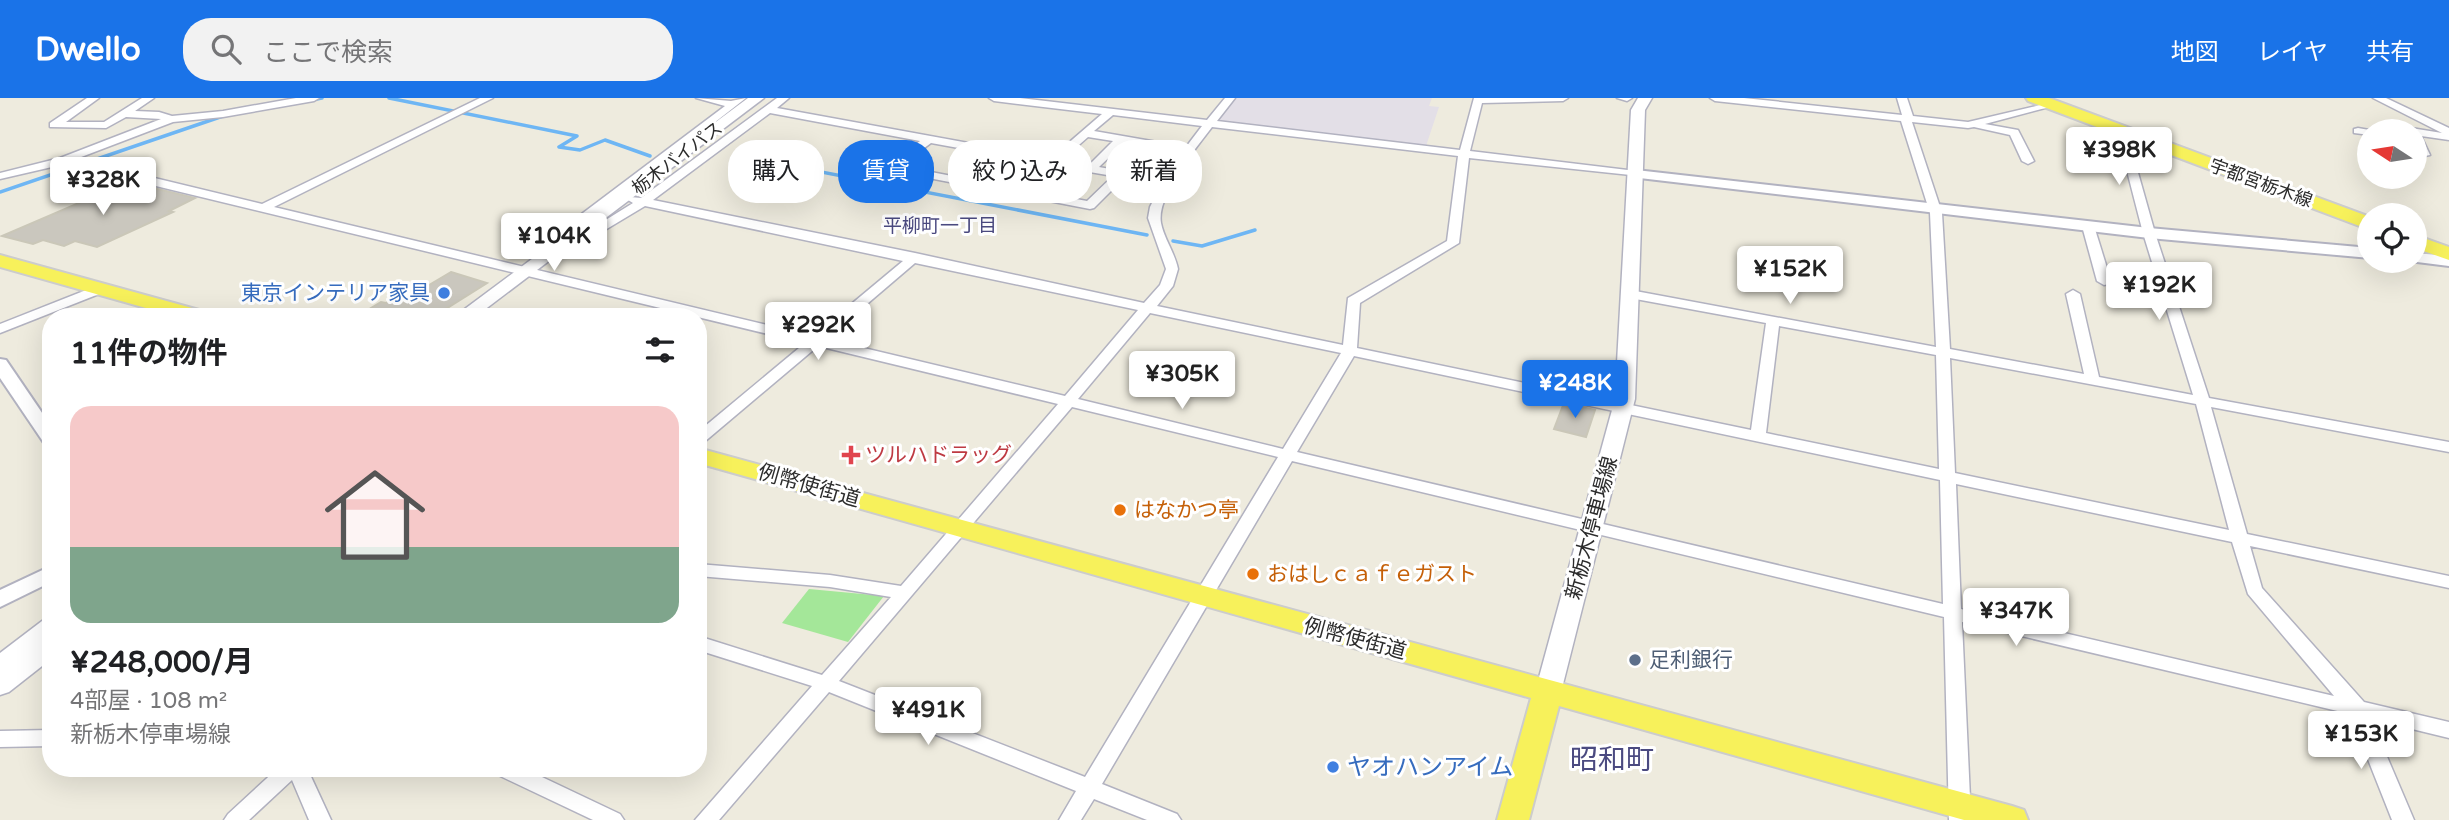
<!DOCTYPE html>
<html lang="ja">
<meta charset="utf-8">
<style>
body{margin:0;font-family:"Varela Round","Noto Sans JP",sans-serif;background:#f2f2f2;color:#202124;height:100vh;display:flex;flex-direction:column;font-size:26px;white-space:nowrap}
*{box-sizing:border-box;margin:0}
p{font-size:23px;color:#757577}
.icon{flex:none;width:38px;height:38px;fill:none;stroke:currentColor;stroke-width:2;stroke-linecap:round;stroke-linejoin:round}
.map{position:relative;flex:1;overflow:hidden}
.drawer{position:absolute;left:42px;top:210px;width:665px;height:469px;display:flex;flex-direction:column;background:#fff;border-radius:28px;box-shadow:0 7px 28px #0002}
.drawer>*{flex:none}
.hud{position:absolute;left:728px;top:42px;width:665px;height:63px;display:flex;gap:14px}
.needle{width:46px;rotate:282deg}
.controls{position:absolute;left:2357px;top:21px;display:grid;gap:14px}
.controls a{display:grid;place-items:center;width:70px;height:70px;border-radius:50%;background:#fff;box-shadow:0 7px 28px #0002;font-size:35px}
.price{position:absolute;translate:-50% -60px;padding:0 16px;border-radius:7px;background:#fff;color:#222;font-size:23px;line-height:46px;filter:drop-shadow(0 2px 4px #0008)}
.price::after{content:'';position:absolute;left:50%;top:42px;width:21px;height:16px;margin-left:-10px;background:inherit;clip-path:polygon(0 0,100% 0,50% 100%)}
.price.on{background:#1a73e8;color:#fff}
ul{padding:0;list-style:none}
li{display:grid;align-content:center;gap:14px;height:371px;padding:0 28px}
li span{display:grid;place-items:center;height:217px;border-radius:21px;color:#555}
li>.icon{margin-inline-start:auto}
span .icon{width:126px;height:126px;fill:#fffc;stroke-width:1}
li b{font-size:30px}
h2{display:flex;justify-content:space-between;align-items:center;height:84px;padding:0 28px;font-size:30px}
.chip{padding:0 24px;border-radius:28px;background:#fff;box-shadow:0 7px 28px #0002;font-size:24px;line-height:63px}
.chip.on{background:#1a73e8;color:#fff}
header{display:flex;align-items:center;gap:42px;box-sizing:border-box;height:98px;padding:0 35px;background:#1a73e8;color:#fff}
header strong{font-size:33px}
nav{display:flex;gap:38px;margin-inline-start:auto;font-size:24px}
.search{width:490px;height:63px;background:#f2f2f2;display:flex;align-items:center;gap:18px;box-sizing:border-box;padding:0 24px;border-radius:28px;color:#757577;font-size:26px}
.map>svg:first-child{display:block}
.industrial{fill:#e3dfe7}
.green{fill:#a4e799}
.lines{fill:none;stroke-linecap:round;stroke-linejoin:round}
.stream{stroke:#6eb6f4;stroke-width:3.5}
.building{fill:#cac7be;stroke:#cac7b8;stroke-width:2}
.minor-casing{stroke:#b2b2c0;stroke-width:3}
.tertiary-casing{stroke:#b2b2c0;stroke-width:4}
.secondary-casing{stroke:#b2b2c0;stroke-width:3}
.primary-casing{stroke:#ccc;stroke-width:4}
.minor{fill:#fff;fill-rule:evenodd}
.tertiary{fill:#fff;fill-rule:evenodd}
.secondary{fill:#fff;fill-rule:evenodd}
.primary{fill:#f7f15b;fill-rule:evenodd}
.shop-dot{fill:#3f7fe0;stroke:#fff;stroke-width:2.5}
.health-dot{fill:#e0444e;stroke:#fff;stroke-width:2.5}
.food-dot{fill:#e8710a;stroke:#fff;stroke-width:2.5}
.service-dot{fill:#5c6f8a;stroke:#fff;stroke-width:2.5}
.labels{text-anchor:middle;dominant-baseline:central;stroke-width:6;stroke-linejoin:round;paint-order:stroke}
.far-street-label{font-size:18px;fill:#2c2c2c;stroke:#fff}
.far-neighbourhood-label{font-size:19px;fill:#4b4a80;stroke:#fff}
.shop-label{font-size:21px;fill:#366cbe;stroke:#fff;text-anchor:end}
.health-label{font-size:21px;fill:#be3a42;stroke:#fff;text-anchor:start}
.street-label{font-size:21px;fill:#2c2c2c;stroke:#fff}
.food-label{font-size:21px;fill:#c56008;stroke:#fff;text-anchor:start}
.service-label{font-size:21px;fill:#4e5e75;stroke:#fff;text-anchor:start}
.near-shop-label{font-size:24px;fill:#366cbe;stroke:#fff;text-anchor:start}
.near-neighbourhood-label{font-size:28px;fill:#4b4a80;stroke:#fff}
</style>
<header>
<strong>Dwello</strong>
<div class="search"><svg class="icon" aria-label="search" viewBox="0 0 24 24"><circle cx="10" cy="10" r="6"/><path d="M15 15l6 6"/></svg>ここで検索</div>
<nav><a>地図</a><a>レイヤ</a><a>共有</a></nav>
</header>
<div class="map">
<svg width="2449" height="722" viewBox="0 0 2449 722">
<rect width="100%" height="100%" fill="#eeebde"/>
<polygon class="industrial" points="1235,0 1432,0 1429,8 1439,9 1426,48 1217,23"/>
<polygon class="green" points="809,491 884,498 848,544 782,525"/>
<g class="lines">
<g class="stream">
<polyline points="389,0 577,38 559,49 580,52 605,42 650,58"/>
<polyline points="311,2 322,0"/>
<polyline points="739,58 1147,137"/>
<polyline points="0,94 226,17"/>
<polyline points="1173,143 1202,148 1255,132"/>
</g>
</g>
<g class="building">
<polygon points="133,85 195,100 169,113 173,114 97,149 75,143 64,148 43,142 33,146 2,138 116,89 122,90"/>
<polygon points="451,174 487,185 433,219 356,219 381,204 386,205 392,201 402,203"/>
<polygon points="1564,305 1595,312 1586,339 1554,331"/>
</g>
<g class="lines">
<g class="minor-casing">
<g id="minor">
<path d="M87,0H99L66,24H104L142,0H154L135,13L159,14L172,18L223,13L296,0H319L314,3L223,19L173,24L76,61L262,106L480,0H493L274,109L813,238L903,163L645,108L590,141H582L580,138L633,105L628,102L630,99L641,100L777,0H789L777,10L1051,60L1102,16L994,3L989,0H1020L1207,22L1225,0H1235L1217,23L1460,52L1474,0H1568L1563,3L1482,5L1470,53L1636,73L1640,74V78L1469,60L1459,145L1360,205L1357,250L1751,332L1766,225L1630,200L1623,196L1625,193L1630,192L1936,249L1930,115L1901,23L1715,3L1710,0H1744L1902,17L1897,0H1907L1913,18L1968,24L2053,4V8L1985,26L2018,32L2034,63L2028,66L2022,63L2010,37L1974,29L1968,30L1912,24L1942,115L1950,251L2084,276L2066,196L2073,192L2080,196L2099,279L2193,297L2143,135L2117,34L2126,32L2155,135L2209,300L2449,344V354L2211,309L2247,436L2449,478V490L2250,448L2262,490L2364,604L2449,624V640L2371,621L2414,722H2392L2350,616L1962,524L1971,722H1949L1944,519L1292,363L1102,686L1177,716L1181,722H1147L1094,701L1081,722H1059L1076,693L829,594L719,722H695L812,588L698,552V538L822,577L891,499L830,489L698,478V466L830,477L901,488L1058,306L818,248L703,345L698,347V334L805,245L65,66L0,81V75L60,60L161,21L126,19L106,30L50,29V25ZM770,15L920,43L887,68V72L1090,111L1094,110L1124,80L1161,87L1150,109L1148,120L1166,171L1160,187L1144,205L915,155L653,102ZM1113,17L1202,28L1186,49L1094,33ZM1212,29L1458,58L1447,143L1348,200L1343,247L1157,208L1173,188L1178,171C1175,155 1164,141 1161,125C1156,98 1196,50 1212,29ZM1088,39L1113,43L1089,67L1062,62ZM931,45L986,55L957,79L900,68ZM1124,45L1182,55L1165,81L1099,69ZM997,57L1054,68L1026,92L968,81ZM1066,70L1113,78L1087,103L1038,94ZM915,165L1138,212L1065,298L826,241ZM1150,215L1341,255L1283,351L1078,301ZM1779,228L1936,257L1939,371L1766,335ZM1354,258L1940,382L1943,506L1297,354ZM1950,260L2196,306L2229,432L1955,375ZM1072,309L1278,359L1085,679L839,583ZM1956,386L2232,444L2248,496L2334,598L1961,511Z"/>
<polygon points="696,0 731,3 746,0 583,127 557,155 549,155 549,149 575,121 725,8"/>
<polygon points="1617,0 1632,0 1627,3"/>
<polygon points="2373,0 2386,0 2449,30 2449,42 2421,38 2430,57 2420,59 2415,49 2415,33 2389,33 2390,31 2411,30 2442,35"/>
<polygon points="2358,30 2375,33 2370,33 2370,37 2354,35 2354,31"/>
<polygon points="2088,124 2094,128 2111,183 2109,186 2104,187 2097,183 2082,128"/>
<polygon points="99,187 106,191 104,194 0,235 0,226"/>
<polygon points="51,632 51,648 0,649 0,633"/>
<polygon points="278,670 307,670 331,722 309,722 292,682 249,722 224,722 228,716"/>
<polygon points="493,670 523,670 620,716 624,722 593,722 496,676"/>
</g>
</g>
<g class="tertiary-casing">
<g id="tertiary">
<polygon points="1636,72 2149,130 2370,150 2370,160 2149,140 1631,79 1629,76"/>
<polygon points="2415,155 2449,158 2449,168 2409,163 2415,163"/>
<polygon points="0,261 6,262 51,328 51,347 44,345 0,280"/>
<polygon points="51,468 51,484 0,509 0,492"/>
</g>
</g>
<g class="secondary-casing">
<g id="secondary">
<polygon points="748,0 764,0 475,219 454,219"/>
<polygon points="1638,0 1652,0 1645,12 1635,301 1561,594 1557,601 1548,604 1539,601 1535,594 1615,301 1631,12"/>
<polygon points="51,520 51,561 9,594 0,597 0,555 42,523"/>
</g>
</g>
<g class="primary-casing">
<g id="primary">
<polygon points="2026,0 2049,0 2370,119 2370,132 2028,3"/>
<polygon points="2415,137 2449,149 2449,162 2415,150"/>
<polygon points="0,157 210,215 213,219 178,219 0,169"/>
<polygon points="698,350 2012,708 2024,712 2028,722 1964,722 1559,608 1529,722 1497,722 1531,600 698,365"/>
</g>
</g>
<use href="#minor" class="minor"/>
<use href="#tertiary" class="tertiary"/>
<use href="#secondary" class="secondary"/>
<use href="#primary" class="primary"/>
</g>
<g class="shop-dot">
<circle cx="444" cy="195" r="7"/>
<circle cx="1333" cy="669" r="7"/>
</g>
<path class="health-dot" d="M847.5 346.5h7v7h7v7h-7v7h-7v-7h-7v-7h7z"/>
<g class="food-dot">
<circle cx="1120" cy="412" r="7"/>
<circle cx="1253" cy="476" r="7"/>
</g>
<circle class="service-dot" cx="1635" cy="562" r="7"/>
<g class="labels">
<g class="far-street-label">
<text transform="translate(677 60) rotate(-37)">栃木バイパス</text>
<text transform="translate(2261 85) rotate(20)">宇都宮栃木線</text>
</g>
<g class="far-neighbourhood-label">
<text x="940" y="128">平柳町一丁目</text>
</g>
<g class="shop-label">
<text x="430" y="195">東京インテリア家具</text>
</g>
<g class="health-label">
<text x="865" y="357">ツルハドラッグ</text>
</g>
<g class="street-label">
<text transform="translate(809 388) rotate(16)">例幣使街道</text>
<text transform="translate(1592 430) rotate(-75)">新栃木停車場線</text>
<text transform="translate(1355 541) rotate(15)">例幣使街道</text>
</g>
<g class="food-label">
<text x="1134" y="412">はなかつ亭</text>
<text x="1267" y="476">おはしｃａｆｅガスト</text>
</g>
<g class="service-label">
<text x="1649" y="562">足利銀行</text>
</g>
<g class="near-shop-label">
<text x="1347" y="669">ヤオハンアイム</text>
</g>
<g class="near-neighbourhood-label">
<text x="1612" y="662">昭和町</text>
</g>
</g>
</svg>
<div class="controls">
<a><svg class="needle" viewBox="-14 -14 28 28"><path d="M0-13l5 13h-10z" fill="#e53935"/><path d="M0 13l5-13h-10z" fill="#757577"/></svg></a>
<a><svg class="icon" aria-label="locate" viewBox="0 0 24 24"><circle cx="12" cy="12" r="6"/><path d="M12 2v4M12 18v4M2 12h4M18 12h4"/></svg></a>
</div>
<b class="price" style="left:2119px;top:89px">¥398K</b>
<b class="price" style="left:103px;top:119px">¥328K</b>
<b class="price" style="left:554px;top:175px">¥104K</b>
<b class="price" style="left:1790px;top:208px">¥152K</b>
<b class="price" style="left:2159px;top:224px">¥192K</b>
<b class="price" style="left:818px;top:264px">¥292K</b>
<b class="price" style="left:1182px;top:313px">¥305K</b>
<b class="price on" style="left:1575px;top:322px">¥248K</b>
<b class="price" style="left:2016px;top:550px">¥347K</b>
<b class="price" style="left:928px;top:649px">¥491K</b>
<b class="price" style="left:2361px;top:673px">¥153K</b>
<div class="hud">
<a class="chip">購入</a>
<a class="chip on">賃貸</a>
<a class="chip">絞り込み</a>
<a class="chip">新着</a>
</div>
<section class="drawer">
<h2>11件の物件<svg class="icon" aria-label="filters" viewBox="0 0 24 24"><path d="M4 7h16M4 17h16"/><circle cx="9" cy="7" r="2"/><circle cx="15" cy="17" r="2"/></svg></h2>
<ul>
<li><span style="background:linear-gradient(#f6c9c9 65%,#7fa58c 0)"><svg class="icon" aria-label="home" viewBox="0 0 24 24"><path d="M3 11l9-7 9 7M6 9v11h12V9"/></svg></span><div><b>¥248,000/月</b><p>4部屋 · 108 m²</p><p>新栃木停車場線</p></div></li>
</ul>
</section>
</div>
